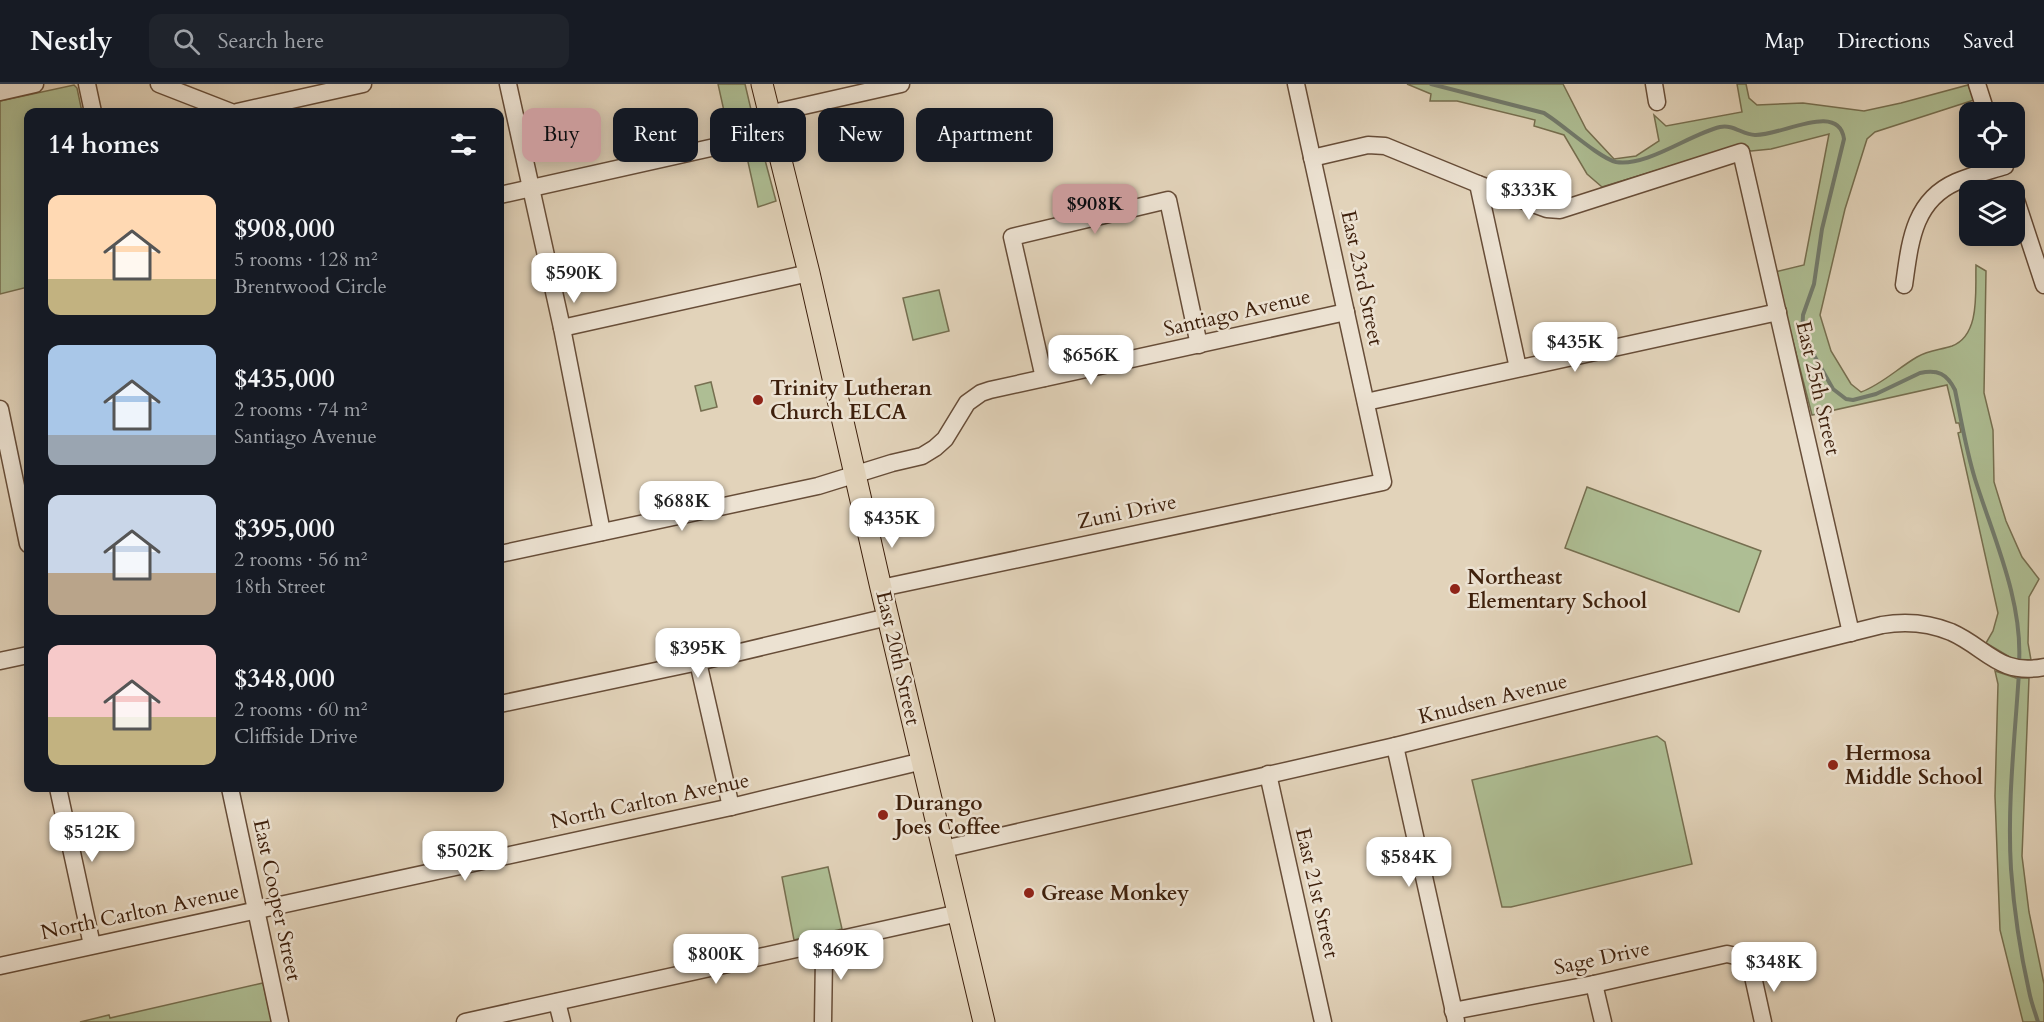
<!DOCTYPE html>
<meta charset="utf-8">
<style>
body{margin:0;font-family:Cardo,serif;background:#20242c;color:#f1f3f6;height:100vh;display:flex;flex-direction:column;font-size:22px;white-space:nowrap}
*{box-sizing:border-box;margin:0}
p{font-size:20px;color:#9ea1a6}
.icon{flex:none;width:33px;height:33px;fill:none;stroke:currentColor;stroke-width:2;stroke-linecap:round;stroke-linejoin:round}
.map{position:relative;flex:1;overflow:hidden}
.drawer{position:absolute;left:24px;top:24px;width:480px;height:684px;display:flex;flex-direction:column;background:#171b24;border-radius:12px;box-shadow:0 3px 15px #0003}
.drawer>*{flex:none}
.guide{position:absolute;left:522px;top:24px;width:570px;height:54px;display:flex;gap:12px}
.controls{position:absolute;left:1959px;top:18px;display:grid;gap:12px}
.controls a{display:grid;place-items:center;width:66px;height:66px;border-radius:12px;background:#171b24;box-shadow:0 3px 15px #0003;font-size:30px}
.price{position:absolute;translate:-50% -51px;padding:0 14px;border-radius:12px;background:#fff;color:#222;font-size:20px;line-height:39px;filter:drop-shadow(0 2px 3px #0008)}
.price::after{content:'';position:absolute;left:50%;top:36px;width:18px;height:14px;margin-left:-9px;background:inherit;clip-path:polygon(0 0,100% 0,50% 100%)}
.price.selected{background:#c59692;color:#111}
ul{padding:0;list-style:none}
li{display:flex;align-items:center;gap:18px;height:150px;padding:0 24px}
li span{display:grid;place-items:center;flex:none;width:168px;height:120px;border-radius:12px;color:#555}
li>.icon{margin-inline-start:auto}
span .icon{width:72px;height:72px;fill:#fffc;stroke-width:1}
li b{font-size:26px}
h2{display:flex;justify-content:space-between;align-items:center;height:72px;padding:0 24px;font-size:26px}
.tag{padding:0 21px;border-radius:12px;background:#171b24;box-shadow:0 3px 15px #0003;font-size:21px;line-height:54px}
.tag.selected{background:#c59692;color:#111}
header{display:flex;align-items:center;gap:36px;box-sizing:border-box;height:84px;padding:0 30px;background:#171b24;border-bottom:2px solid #363941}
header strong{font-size:28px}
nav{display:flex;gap:33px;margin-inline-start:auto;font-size:21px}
.search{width:420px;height:54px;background:#20242c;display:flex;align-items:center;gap:15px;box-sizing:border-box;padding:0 21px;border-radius:12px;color:#9ea1a6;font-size:22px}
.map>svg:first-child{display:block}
.green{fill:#aebe94;stroke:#766f50;stroke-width:1.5}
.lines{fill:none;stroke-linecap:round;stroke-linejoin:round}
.stream{stroke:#727b6d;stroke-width:4}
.minor-casing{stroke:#674d38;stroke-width:19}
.major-casing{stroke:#3e200c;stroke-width:23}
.minor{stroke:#ece2d2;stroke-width:16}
.major{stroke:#e2d3ba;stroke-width:21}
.poi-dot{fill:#8f2418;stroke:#ece2d2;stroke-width:2}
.labels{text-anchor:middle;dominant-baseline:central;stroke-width:5;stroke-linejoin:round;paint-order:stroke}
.street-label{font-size:21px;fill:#3e200c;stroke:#ece2d2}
.poi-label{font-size:21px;font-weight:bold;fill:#3e200c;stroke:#ece2d2;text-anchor:start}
</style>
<header>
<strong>Nestly</strong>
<div class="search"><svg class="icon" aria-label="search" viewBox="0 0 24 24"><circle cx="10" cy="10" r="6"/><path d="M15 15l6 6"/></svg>Search here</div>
<nav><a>Map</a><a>Directions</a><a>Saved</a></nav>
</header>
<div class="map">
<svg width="2044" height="938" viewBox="0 0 2044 938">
<rect width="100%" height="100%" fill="#e2d3ba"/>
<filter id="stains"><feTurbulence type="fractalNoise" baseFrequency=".00333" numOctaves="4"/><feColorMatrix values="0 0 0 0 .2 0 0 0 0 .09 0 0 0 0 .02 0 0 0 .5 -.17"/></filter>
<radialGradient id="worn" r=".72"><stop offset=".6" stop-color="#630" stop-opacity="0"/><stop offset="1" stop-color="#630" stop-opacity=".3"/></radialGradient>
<g class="green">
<polygon points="718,0 745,0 753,34 753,40 749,47 730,54"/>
<path d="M1407,0H1563L1586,45L1614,75L1636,72L1659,57L1654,31L1666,42L1742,28L1737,0H1746L1749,14L1757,21L1803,19L1864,27L1901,19L1968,1L1974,16L1875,48L1867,55L1845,125L1820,231L1831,267L1851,300L1861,308C1881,301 1898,284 1917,273C1929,266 1940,266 1952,262C1981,251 1975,206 1976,181L1986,187L1984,309L1993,346L1994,398L2006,437L2022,473L2039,495L2029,513L2028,559L2031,576L2013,575L1986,559L1993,547L1998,529L1958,349L1961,348L1959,339H1956L1947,301L1812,331L1775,188L1804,181L1829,50L1771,65L1751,67L1733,63L1602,103L1587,90L1564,51L1534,42L1535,36L1457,17H1430L1431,10Z"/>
<polygon points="74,1 77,4 82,28 28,28 28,203 0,210 0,17"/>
<polygon points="753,68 760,71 765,76 776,117 758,123 746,69"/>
<polygon points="939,206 949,247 913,256 903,214"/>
<polygon points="711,298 717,323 701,327 695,302"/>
<polygon points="1587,403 1761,467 1739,528 1565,464"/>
<polygon points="1995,587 2016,594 2029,594 2022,772 2029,828 2044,900 2044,938 2023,938 2000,846 1995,712 1998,600"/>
<polygon points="1657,652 1665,658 1692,780 1511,823 1502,823 1472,696"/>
<polygon points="828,783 842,845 794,856 782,793"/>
<polygon points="263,899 272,938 80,938 109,931 110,934"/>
</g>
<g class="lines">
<g class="stream">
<path d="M1431,0L1544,29C1562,40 1599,74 1616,78C1647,83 1690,50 1720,43C1733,40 1743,51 1755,51C1781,52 1839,17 1844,55L1822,145L1814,200L1803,231L1802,250L1833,305L1846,315L1853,316L1876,310L1920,289C1938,285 1947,290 1955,306C1961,335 1966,366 1975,395C1994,455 2023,517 2019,580"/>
<path d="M2019,588C2015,653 2007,719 2011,785C2014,826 2020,867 2029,907C2031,918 2035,928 2038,938"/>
</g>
<g class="minor-casing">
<g id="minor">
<polyline points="87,0 93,28"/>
<polyline points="159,0 231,28"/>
<polyline points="508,0 562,244 602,448"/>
<polyline points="1654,0 1657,18"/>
<polyline points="1977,0 1986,28"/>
<polyline points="0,8 35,0"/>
<polyline points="237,28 363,0"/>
<polyline points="768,30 901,0"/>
<polyline points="1312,74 1368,61 1385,62 1478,100 1547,125 1560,126 1741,68 1851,549"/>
<polyline points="1478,100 1518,284"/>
<polyline points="2014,110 2044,201"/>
<polyline points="500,111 773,50"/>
<path d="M1904,201C1910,159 1913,117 1956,98C1972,91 1989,87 2005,82"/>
<polyline points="562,244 809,189"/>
<polyline points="1044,294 1012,153 1168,116 1199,261"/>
<polyline points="1366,318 1778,228"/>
<polyline points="0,325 28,460"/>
<polyline points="500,470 818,402 892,379 922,372 935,364 945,355 967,319 981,309 990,306 1346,228"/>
<polyline points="881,504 1383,398 1296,0"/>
<polyline points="0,577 28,571"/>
<polyline points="698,578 731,723"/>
<polyline points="500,620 698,578 888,533"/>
<polyline points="1395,662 1456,937"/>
<polyline points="1268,690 1323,938"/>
<polyline points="58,704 92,861"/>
<polyline points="230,704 280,938"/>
<path d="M944,765L1395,662L1882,541C1905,537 1929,539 1951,548C1987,564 1999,592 2044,583"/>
<polyline points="821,860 824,873 823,938"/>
<polyline points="0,882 731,723 923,677"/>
<polyline points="1594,900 1603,938"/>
<polyline points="557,918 562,938"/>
<polyline points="1453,927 1594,900 1727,870 1744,874 1752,888 1763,938"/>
<polyline points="465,938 959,829"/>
</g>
</g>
<g class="major-casing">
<polyline id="major" points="762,0 809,189 881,504 984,938"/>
</g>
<use href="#minor" class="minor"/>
<use href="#major" class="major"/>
</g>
<g class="poi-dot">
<circle cx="758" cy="316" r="6"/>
<circle cx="1455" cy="505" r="6"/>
<circle cx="1833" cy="681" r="6"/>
<circle cx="883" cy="731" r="6"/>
<circle cx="1029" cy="809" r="6"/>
</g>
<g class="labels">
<g class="street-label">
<text transform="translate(1362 194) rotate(78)">East 23rd Street</text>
<text transform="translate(1237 229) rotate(-13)">Santiago Avenue</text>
<text transform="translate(1818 304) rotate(77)">East 25th Street</text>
<text transform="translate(1127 428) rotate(-12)">Zuni Drive</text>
<text transform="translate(898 574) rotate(77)">East 20th Street</text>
<text transform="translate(1493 615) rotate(-14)">Knudsen Avenue</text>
<text transform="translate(650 717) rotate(-12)">North Carlton Avenue</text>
<text transform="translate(1317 809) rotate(77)">East 21st Street</text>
<text transform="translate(277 816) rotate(78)">East Cooper Street</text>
<text transform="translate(140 828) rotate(-12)">North Carlton Avenue</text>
<text transform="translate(1602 874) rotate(-12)">Sage Drive</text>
</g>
<g class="poi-label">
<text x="770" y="304">Trinity Lutheran<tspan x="770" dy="24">Church ELCA</tspan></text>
<text x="1467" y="493">Northeast<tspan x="1467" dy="24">Elementary School</tspan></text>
<text x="1845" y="669">Hermosa<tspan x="1845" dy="24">Middle School</tspan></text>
<text x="895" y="719">Durango<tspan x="895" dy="24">Joes Coffee</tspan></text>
<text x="1041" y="809">Grease Monkey</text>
</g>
</g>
<rect width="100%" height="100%" filter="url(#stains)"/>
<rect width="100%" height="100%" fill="url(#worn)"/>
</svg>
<div class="controls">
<a><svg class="icon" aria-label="locate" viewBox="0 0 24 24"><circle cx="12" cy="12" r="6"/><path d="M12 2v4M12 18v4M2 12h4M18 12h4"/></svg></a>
<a><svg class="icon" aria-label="layers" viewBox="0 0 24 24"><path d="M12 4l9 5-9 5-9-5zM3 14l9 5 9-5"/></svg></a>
</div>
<b class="price" style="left:1529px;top:137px">$333K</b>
<b class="price selected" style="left:1095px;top:151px">$908K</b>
<b class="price" style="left:574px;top:220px">$590K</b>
<b class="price" style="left:1575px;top:289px">$435K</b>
<b class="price" style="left:1091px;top:302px">$656K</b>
<b class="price" style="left:682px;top:448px">$688K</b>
<b class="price" style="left:892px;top:465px">$435K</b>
<b class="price" style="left:698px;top:595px">$395K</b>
<b class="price" style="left:92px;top:779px">$512K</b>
<b class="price" style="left:465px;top:798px">$502K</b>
<b class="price" style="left:1409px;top:804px">$584K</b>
<b class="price" style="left:841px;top:897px">$469K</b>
<b class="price" style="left:716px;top:901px">$800K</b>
<b class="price" style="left:1774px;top:909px">$348K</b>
<div class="guide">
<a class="tag selected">Buy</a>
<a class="tag">Rent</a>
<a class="tag">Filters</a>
<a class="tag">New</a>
<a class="tag">Apartment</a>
</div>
<section class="drawer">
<h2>14 homes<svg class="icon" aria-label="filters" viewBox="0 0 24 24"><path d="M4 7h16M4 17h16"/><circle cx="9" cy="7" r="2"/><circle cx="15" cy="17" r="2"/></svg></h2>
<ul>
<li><span style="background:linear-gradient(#ffd9b3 70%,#c2b280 0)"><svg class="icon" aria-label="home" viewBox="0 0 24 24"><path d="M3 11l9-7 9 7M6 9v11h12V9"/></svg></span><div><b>$908,000</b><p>5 rooms · 128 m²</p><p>Brentwood Circle</p></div></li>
<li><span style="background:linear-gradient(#a9c7e8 75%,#9aa5b1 0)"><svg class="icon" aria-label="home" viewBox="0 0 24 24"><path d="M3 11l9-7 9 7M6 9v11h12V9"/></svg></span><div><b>$435,000</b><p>2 rooms · 74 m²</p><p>Santiago Avenue</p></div></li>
<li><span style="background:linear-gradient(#c9d6e8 65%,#b9a48a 0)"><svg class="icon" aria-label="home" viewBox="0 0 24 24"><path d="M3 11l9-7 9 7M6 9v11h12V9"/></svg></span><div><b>$395,000</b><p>2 rooms · 56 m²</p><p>18th Street</p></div></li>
<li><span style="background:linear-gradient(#f6c9c9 60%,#c2b280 0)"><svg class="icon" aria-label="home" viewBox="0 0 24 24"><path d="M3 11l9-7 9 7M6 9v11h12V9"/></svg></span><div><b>$348,000</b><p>2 rooms · 60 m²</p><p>Cliffside Drive</p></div></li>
</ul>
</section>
</div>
